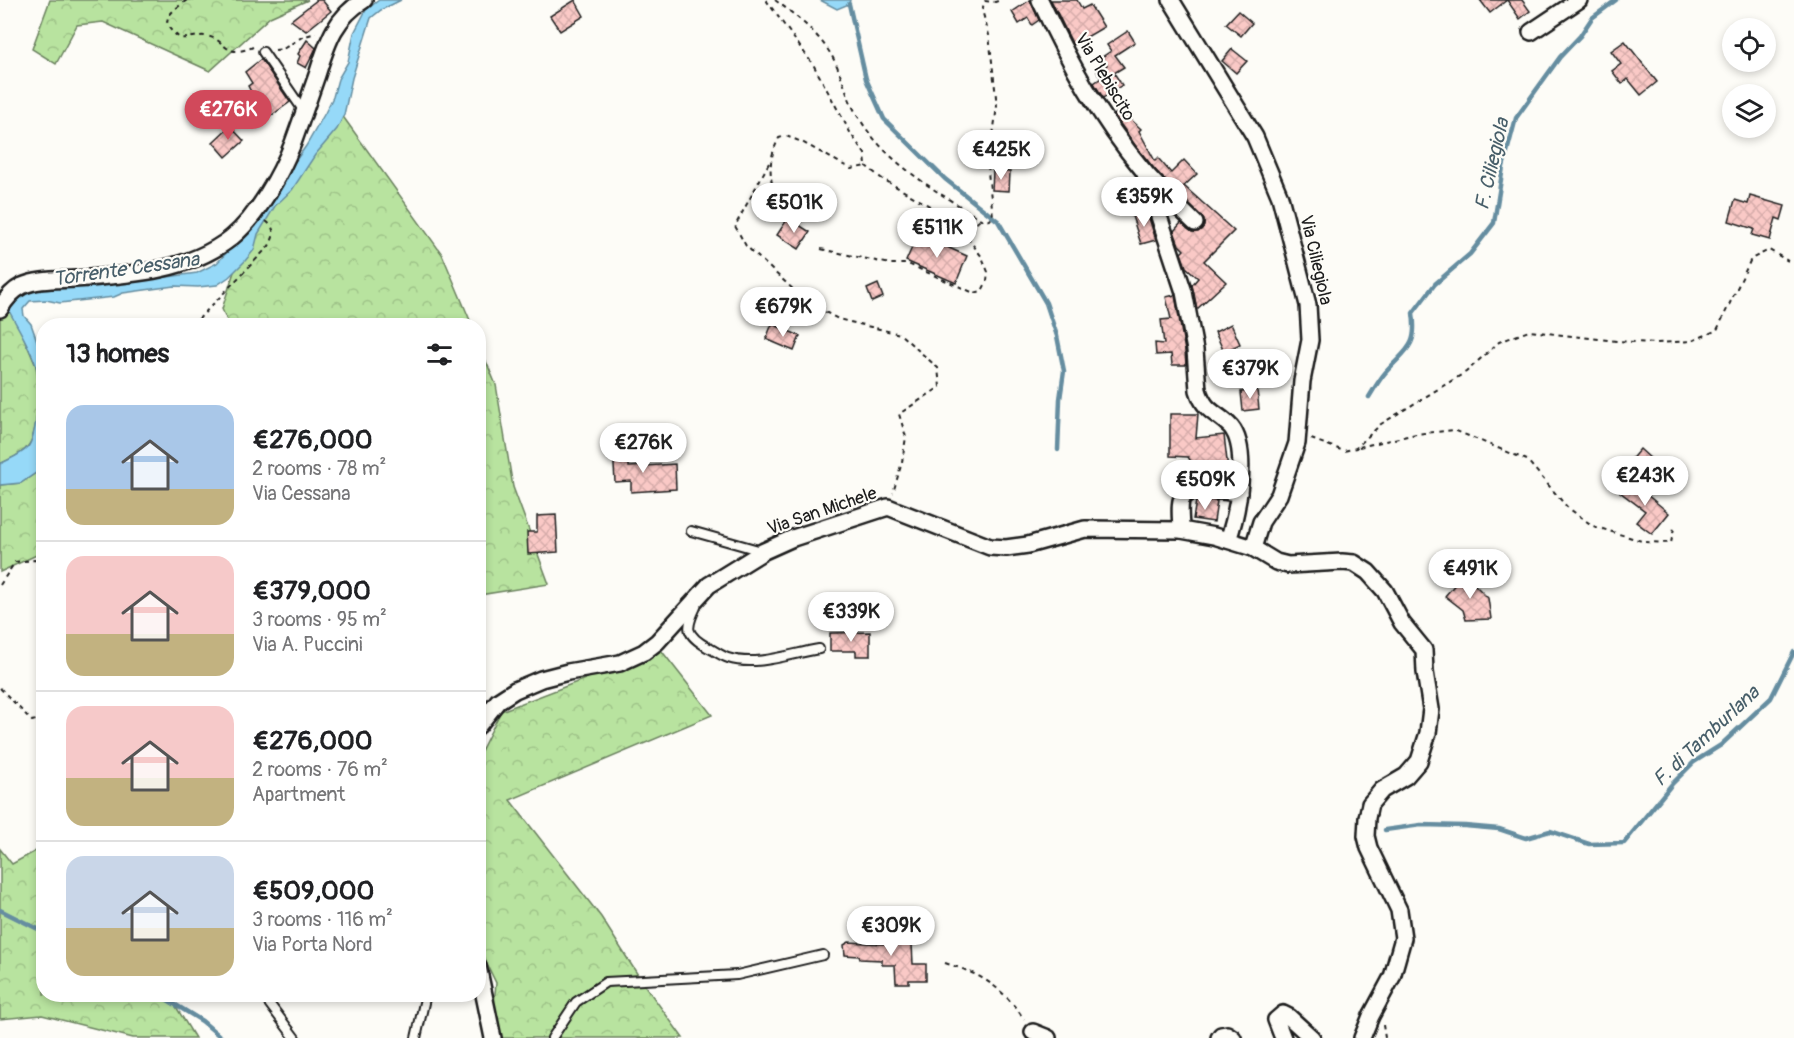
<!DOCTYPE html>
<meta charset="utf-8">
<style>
body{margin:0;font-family:Pangolin,sans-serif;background:#f6f6f6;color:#202124;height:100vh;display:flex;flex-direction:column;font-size:22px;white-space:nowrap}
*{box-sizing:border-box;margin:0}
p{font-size:20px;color:#757577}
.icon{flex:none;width:33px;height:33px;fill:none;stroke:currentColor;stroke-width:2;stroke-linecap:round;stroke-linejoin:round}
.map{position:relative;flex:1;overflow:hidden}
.drawer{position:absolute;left:36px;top:318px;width:450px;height:684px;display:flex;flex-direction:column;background:#fff;border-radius:24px;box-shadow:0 3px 9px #0003}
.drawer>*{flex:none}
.buttons{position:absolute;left:1722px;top:18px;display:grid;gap:12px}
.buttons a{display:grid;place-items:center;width:54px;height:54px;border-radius:50%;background:#fff;box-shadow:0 3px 9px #0003;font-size:30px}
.price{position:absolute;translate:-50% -51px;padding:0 14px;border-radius:21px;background:#fff;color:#222;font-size:20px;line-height:39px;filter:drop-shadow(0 2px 3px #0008)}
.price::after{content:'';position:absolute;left:50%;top:36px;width:18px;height:14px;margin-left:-9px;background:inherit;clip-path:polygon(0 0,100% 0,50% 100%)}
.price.selected{background:#d1495b;color:#fff}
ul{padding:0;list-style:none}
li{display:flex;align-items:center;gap:18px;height:150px;padding:0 30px}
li+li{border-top:2px solid #e0e0e0}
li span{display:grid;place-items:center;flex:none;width:168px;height:120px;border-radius:18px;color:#555}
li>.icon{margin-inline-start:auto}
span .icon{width:72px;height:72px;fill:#fffc;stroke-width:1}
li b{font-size:26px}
h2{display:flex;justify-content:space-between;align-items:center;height:72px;padding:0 30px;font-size:26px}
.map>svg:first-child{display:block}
.forest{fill:url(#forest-crowns);stroke:#6a805e;stroke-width:1.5}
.water{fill:#96d9f8;stroke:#658da0;stroke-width:1.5}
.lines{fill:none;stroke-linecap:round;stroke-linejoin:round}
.stream{stroke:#658da0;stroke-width:4.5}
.building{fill:url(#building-cross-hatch);stroke:#1c1c1c;stroke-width:1.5}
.lane-casing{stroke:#1c1c1c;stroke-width:12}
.street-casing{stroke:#1c1c1c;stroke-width:20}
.path{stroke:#1c1c1c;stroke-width:2;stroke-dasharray:4.5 4.5;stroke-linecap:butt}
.lane{stroke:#fdfcf7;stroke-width:8}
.street{stroke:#fdfcf7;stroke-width:15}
.labels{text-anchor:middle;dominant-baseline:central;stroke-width:4.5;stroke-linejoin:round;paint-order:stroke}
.street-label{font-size:18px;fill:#1c1c1c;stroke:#fdfcf7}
.water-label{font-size:20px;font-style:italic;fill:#475e69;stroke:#fdfcf7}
</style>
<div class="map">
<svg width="1794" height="1038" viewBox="0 0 1794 1038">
<defs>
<pattern id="forest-crowns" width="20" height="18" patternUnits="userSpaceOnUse" patternTransform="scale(1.5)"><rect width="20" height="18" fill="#b8e39f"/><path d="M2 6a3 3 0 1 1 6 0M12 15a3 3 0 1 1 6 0" fill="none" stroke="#9ec288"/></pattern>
<pattern id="building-cross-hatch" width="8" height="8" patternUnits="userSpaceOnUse" patternTransform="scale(1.5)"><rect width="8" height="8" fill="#fac9c6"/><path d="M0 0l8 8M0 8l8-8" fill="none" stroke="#d6acaa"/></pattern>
</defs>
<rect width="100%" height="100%" fill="#fdfcf7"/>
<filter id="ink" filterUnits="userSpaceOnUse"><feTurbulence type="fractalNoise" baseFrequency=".0167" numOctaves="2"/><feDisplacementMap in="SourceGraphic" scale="12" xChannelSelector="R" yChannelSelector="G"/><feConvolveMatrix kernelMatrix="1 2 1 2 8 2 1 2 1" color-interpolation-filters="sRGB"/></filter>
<g filter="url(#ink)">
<g class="forest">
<polygon points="50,0 308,0 270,17 210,71 103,22 77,25 56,64 32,49"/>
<polygon points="339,111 442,254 472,325 229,325 222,309 242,247"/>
<path d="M0,291L9,303L36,366C40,384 39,432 28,446C22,455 9,459 0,464Z"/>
<polygon points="478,342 496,385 513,487 549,584 479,595"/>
<polygon points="43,468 43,552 0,572 0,485 21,483"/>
<polygon points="661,650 712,715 510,800 601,917 643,983 683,1038 491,1038 496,983 478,946 478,757 501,711"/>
<polygon points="43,847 44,994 169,995 195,1038 133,1038 42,1015 0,1019 0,849 12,864"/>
</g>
<g class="water">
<path d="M379,0H401L381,10L371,18L352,78L344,115L337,129L315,155L292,190L275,206L258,234L254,250L245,261L229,277L217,285L198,287L174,286L123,293L114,297L60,303L46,300L30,301L23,309L24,316L31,324L43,358V468L21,483L0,485V464C9,459 21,455 28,447C37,435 41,383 37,369C31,348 18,328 8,309L16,296L42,287L80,286L152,279L197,273L217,263L243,235L306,146L325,113L333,97L338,79L348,62L354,33L366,10Z"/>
<polygon points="820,0 850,0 849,4 837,9"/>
<polygon points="633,450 652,450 656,455 656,460 632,462"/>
</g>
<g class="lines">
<g class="stream">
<polyline points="849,4 866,79 884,119 945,179 998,221 1046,303 1057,336 1064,371 1060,399 1058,450"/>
<path d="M1369,397C1374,389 1379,380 1385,373C1406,349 1418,348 1413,313L1435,284L1470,254L1494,223L1503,167L1516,118L1560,57L1580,36L1592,18L1616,0"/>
<polyline points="39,465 44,476"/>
<polyline points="1385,830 1421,825 1465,826 1499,829 1526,838 1550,831 1589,844 1624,843 1672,784 1694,762 1721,745 1771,698 1794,652"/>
<polyline points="0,910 44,932"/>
<polyline points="158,994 202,1021 222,1038"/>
</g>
</g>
<g class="building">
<polygon points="317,0 322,0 331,11 306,31 291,20"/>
<polygon points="575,0 584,16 560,31 550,16"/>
<polygon points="1030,0 1039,20 1032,25 1028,18 1019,24 1012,12"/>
<polygon points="1051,0 1077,0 1082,9 1090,5 1104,27 1073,45"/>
<polygon points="1480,0 1522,0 1530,11 1520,19 1507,0 1490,13"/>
<polygon points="1238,11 1252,23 1241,36 1226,24"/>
<polygon points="1128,31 1135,42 1115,55 1124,67 1114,73 1122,85 1103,98 1094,83 1101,78 1097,72 1107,65 1102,57 1111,51 1107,45"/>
<polygon points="307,40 316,48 306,68 297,63 300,56 298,54"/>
<polygon points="1625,41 1657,82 1641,95 1628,79 1622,84 1612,71 1621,64 1611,51"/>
<polygon points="1232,49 1247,61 1236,73 1222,61"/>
<polygon points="261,59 290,102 257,126 247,111 257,103 248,86 252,83 245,72"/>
<polygon points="1121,110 1141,129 1139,131 1155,161 1158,158 1171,173 1184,160 1197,174 1184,186 1234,231 1204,261 1226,282 1197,309 1192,285 1198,278 1186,267 1181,253 1184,250 1179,245 1174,231 1181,223 1192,232 1198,232 1204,226 1204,220 1156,171 1135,145 1114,115"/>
<polygon points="230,126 244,141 226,157 213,142"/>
<polygon points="993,171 1010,172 1009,191 992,190"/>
<polygon points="1750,196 1785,206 1781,220 1776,218 1770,240 1752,235 1754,229 1729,221 1735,200 1748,204"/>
<polygon points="1147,212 1156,240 1141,244 1132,216"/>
<polygon points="788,218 810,232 799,249 777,235"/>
<polygon points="918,234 967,256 956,283 906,261"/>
<polygon points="878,284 883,297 872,302 867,289"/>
<polygon points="1175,295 1185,351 1186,365 1172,365 1171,354 1156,355 1155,343 1164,344 1161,320 1171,319 1166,297"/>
<polygon points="772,324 800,336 794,351 766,339"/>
<polygon points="1231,324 1240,344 1224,352 1215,332"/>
<polygon points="1257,390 1259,409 1243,411 1241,392"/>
<polygon points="1170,414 1198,414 1196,438 1224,435 1229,478 1204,481 1188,457 1170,456"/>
<polygon points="613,448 628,448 629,467 675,464 676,489 631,492 631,481 615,482"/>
<polygon points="1640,449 1651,459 1640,471 1629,462"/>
<polygon points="1629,480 1669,513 1652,534 1636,522 1645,511 1620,492"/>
<polygon points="1207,500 1217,501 1214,522 1193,519 1196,501"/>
<polygon points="556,515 558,552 528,554 527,532 537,532 537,516"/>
<polygon points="1464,574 1488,598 1491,619 1466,620 1463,610 1445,596"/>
<polygon points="870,632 870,656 856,656 856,651 830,651 830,633"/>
<polygon points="884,936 900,937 900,943 912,944 913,964 926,964 926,980 909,980 909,983 896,983 895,965 882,965 882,960 860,959 859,956 845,955 844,945 849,942 883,944"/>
</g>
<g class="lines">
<g class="lane-casing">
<g id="lane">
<polyline points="263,52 303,110"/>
<polyline points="691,531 762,551"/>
<path d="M696,607C686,628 685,634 707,647C714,650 721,656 728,658C756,667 790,654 819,649"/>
<polyline points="262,994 295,1038"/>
<polyline points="416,1038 426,994"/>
<polyline points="552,1038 576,1002 606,982 737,975 823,955"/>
</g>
</g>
<g class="street-casing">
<g id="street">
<path d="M1040,0C1068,60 1100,119 1143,170C1159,189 1178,206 1195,223"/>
<polyline points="1171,0 1255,137 1280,197 1308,305 1310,340 1302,381 1297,443 1279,495 1261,522 1253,548"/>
<polyline points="1531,32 1579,0"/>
<path d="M1144,171L1184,292L1195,350L1198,390C1205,413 1217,412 1231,427C1250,450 1237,515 1228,540"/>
<path d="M0,309C5,300 12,291 22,286C37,279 58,280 75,279C128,275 188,272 231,238C257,217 281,174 293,143C301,121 309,98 317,75C327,44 334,18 364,0"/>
<path d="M1181,530C1181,521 1179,509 1181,501C1185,484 1227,492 1239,493"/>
<polyline points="478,726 498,701 515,690 541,679 568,672 620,663 644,652 657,642 709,585 764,551 793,538 888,507 990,547 1006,548 1028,545 1085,529 1181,530 1214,536 1253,548 1276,562 1288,565 1342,562 1354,563 1368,572 1385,591 1402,623 1424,650 1425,672 1431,709 1428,733 1419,761 1406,776 1382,790 1370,804 1367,818 1366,836 1369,848 1399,910 1403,938 1392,977 1371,1016 1362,1038"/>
<polyline points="478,966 493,1038"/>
<polyline points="1033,1032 1048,1038"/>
<polyline points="1219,1038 1221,1035 1227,1034 1233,1038"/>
<polyline points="1283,1038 1276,1020 1283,1014 1289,1017 1312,1038"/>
</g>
</g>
<g class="path">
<path d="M187,0C170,13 156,21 180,38C189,39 197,35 205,36C228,38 221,60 253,47"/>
<path d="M766,0L814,66L851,134L865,154L866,166L851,169L802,142L786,136L779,138C763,169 773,189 783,220"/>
<path d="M775,0C799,18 824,37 837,66C845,85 849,104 861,121C883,156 919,180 953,202C964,208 974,216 985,221L990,220L993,216L988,172L997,106L989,35L982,10L985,1L995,2L1001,0"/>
<polyline points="275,50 283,49 302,37 316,33"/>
<polyline points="769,163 735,226 746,246 807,302 838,319 900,334 938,368 940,387 899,414 906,437 902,462 893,493"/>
<polyline points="968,239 980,218"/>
<polyline points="821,249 890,264 908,264 974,293 982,291 987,281 988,272 982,257 964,233 940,212 881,178 866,166"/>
<path d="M192,326L269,246C275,235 276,229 266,221"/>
<polyline points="1311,439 1344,451 1356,448 1381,424 1466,372 1499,342 1529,331 1616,341 1656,343 1692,341 1717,330 1751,259 1769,250 1788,261"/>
<polyline points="1359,447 1416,434 1454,430 1527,460 1567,507 1593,526 1645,542 1671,543 1674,528"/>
<polyline points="0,585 15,562 34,560 44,562"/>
<polyline points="0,688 32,721 44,718"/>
<path d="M945,963C983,975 1001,986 1024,1019"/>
<polyline points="1383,1025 1385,1038"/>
</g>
<use href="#lane" class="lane"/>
<use href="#street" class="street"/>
</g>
</g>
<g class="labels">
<g class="street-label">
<text transform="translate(1105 77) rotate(59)">Via Plebiscito</text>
<text transform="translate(1316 260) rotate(77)">Via Ciliegiola</text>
<text transform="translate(822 511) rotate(-19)">Via San Michele</text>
</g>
<g class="water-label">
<text transform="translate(1492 164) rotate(-77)">F. Ciliegiola</text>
<text transform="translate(126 269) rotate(-8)">Torrente Cessana</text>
<text transform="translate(1706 736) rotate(-43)">F. di Tamburlana</text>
</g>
</g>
</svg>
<div class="buttons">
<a><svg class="icon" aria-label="locate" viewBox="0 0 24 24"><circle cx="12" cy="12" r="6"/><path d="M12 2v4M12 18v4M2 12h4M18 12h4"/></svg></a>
<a><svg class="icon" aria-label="layers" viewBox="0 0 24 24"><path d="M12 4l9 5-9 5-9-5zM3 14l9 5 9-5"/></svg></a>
</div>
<b class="price selected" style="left:228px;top:141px">€276K</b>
<b class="price" style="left:1001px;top:181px">€425K</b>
<b class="price" style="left:1144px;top:228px">€359K</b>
<b class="price" style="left:794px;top:234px">€501K</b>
<b class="price" style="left:937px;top:259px">€511K</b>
<b class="price" style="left:783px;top:338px">€679K</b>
<b class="price" style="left:1250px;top:400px">€379K</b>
<b class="price" style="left:643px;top:474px">€276K</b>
<b class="price" style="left:1645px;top:507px">€243K</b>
<b class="price" style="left:1205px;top:511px">€509K</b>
<b class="price" style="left:1470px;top:600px">€491K</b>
<b class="price" style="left:851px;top:643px">€339K</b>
<b class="price" style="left:891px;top:957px">€309K</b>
<section class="drawer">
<h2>13 homes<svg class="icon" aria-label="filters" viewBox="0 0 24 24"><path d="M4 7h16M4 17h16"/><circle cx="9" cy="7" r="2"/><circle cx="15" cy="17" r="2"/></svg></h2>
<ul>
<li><span style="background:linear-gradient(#a9c7e8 70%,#c2b280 0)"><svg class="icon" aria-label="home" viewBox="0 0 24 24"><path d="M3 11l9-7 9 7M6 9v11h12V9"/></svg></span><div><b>€276,000</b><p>2 rooms · 78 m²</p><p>Via Cessana</p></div></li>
<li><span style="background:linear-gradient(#f6c9c9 65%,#c2b280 0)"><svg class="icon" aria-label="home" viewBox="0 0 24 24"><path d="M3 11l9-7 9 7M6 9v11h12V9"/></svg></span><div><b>€379,000</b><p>3 rooms · 95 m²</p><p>Via A. Puccini</p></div></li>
<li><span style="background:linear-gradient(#f6c9c9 60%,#c2b280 0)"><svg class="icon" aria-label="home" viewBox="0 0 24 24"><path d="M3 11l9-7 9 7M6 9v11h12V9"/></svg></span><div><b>€276,000</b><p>2 rooms · 76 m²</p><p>Apartment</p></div></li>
<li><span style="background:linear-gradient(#c9d6e8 60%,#c2b280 0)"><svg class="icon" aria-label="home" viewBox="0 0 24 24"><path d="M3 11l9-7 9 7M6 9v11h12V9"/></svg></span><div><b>€509,000</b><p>3 rooms · 116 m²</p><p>Via Porta Nord</p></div></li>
</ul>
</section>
</div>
